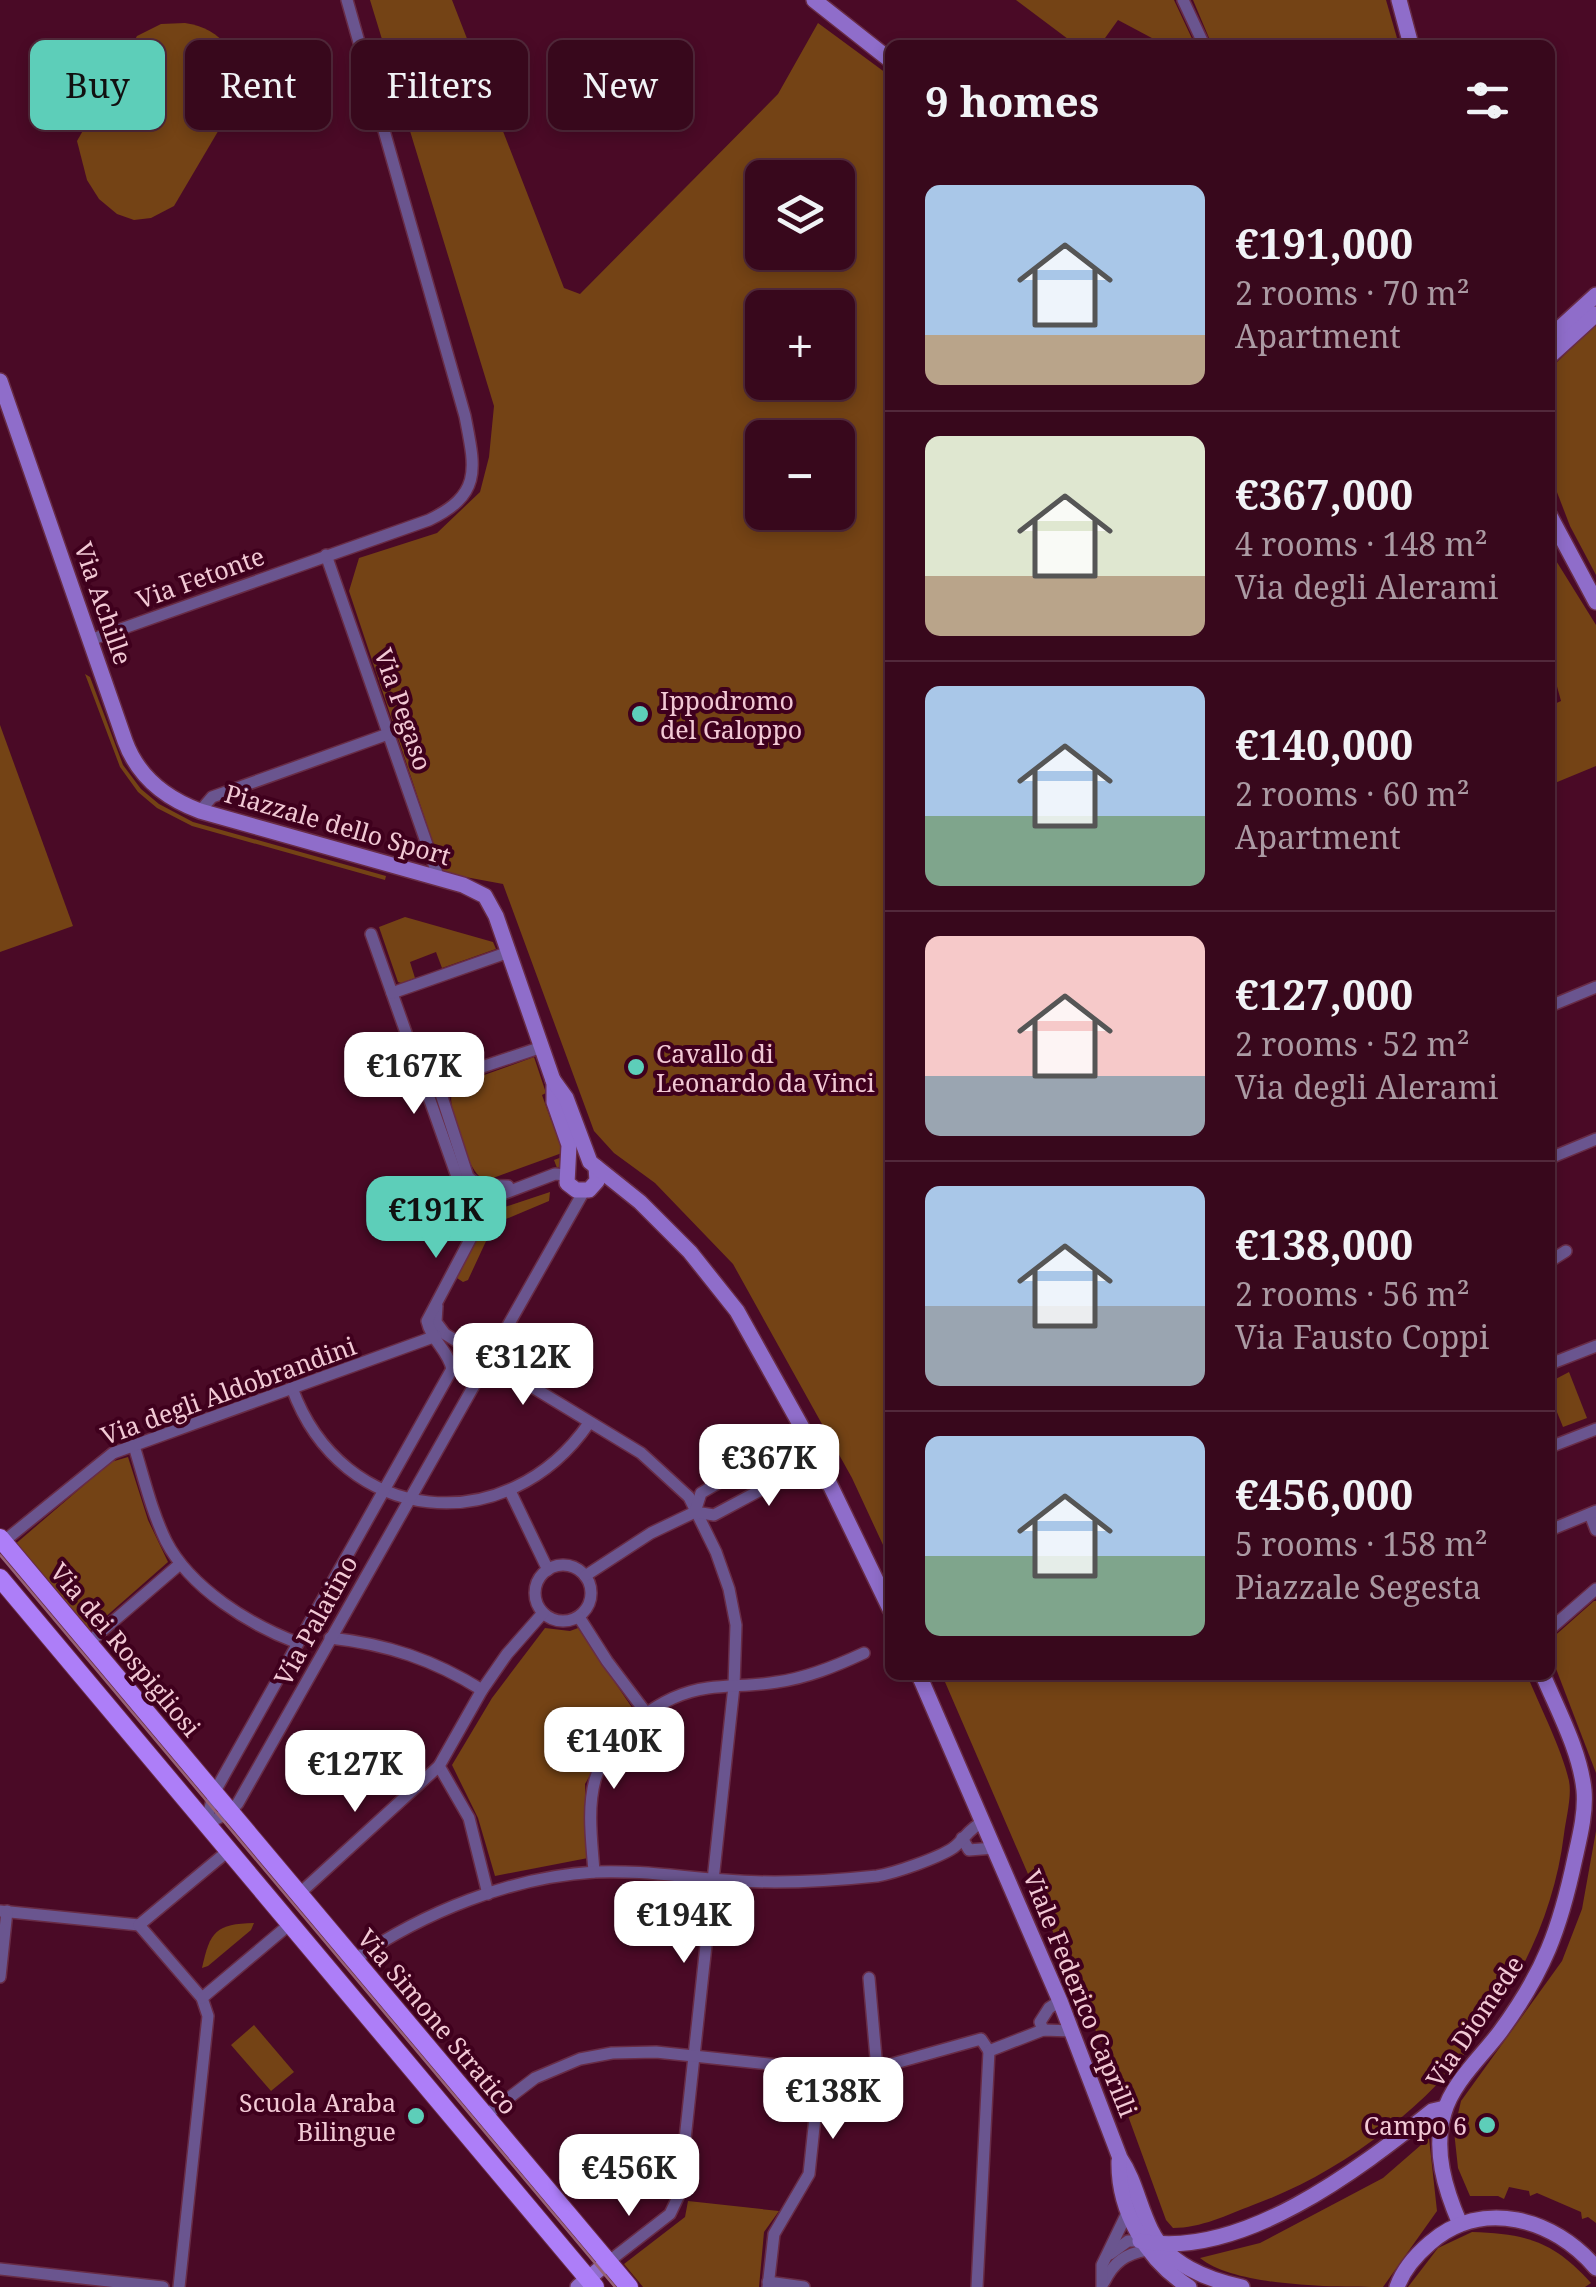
<!DOCTYPE html>
<meta charset="utf-8">
<style>
body{margin:0;font-family:"Noto Serif",serif;background:#431629;color:#f1f3f6;height:100vh;display:flex;flex-direction:column;font-size:38px;white-space:nowrap}
*{box-sizing:border-box;margin:0}
p{font-size:32px;color:#ab9aa3}
.icon{flex:none;width:55px;height:55px;fill:none;stroke:currentColor;stroke-width:2;stroke-linecap:round;stroke-linejoin:round}
.map{position:relative;flex:1;overflow:hidden}
.details{position:absolute;left:885px;top:40px;width:670px;height:1640px;display:flex;flex-direction:column;background:#38081c;border-radius:15px;box-shadow:0 5px 15px #0003,0 0 0 2px #52293b}
.details>*{flex:none}
.guide{position:absolute;left:30px;top:40px;width:705px;height:90px;display:flex;gap:20px}
.fabs{position:absolute;left:745px;top:160px;display:grid;gap:20px}
.fabs a{display:grid;place-items:center;width:110px;height:110px;border-radius:15px;background:#38081c;box-shadow:0 5px 15px #0003,0 0 0 2px #52293b;font-size:50px}
.price{position:absolute;translate:-50% -85px;padding:0 22px;border-radius:20px;background:#fff;color:#222;font-size:32px;line-height:65px;filter:drop-shadow(0 2px 5px #0008)}
.price::after{content:'';position:absolute;left:50%;top:60px;width:30px;height:22px;margin-left:-15px;background:inherit;clip-path:polygon(0 0,100% 0,50% 100%)}
.price.current{background:#5dceb9;color:#111}
ul{padding:0;list-style:none}
li{display:flex;align-items:center;gap:30px;height:250px;padding:0 40px}
li+li{border-top:2px solid #52293b}
li span{display:grid;place-items:center;flex:none;width:280px;height:200px;border-radius:15px;color:#555}
li>.icon{margin-inline-start:auto}
span .icon{width:120px;height:120px;fill:#fffc;stroke-width:1}
li b{font-size:42px}
h2{display:flex;justify-content:space-between;align-items:center;height:120px;padding:0 40px;font-size:42px}
.chip{padding:0 35px;border-radius:15px;background:#38081c;box-shadow:0 5px 15px #0003,0 0 0 2px #52293b;font-size:35px;line-height:90px}
.chip.current{background:#5dceb9;color:#111}
.map>svg:first-child{display:block}
.green{fill:#744315;fill-rule:evenodd}
.lines{fill:none;stroke-linecap:round;stroke-linejoin:round}
.street-casing{stroke:#682c46;stroke-width:14}
.secondary-casing{stroke:#682c46;stroke-width:18}
.primary-casing{stroke:#682c46;stroke-width:20}
.street{stroke:#6a558f;stroke-width:11}
.secondary{stroke:#8f6dca;stroke-width:15}
.primary{stroke:#ad7ef8;stroke-width:18}
.tram{stroke:#976276;stroke-width:2.5}
.poi-dot{fill:#5dceb9;stroke:#3f001d;stroke-width:4}
.labels{text-anchor:middle;dominant-baseline:central;stroke-width:8;stroke-linejoin:round;paint-order:stroke}
.street-label{font-size:25px;fill:#f2c9d5;stroke:#3f001d}
.poi-label{font-size:25px;fill:#f2c9d5;stroke:#3f001d;text-anchor:start}
</style>
<div class="map">
<svg width="1596" height="2287" viewBox="0 0 1596 2287">
<rect width="100%" height="100%" fill="#4a0a26"/>
<g class="green">
<path d="M370,0H452L564,288L580,294L778,94L818,23L890,76V1560L852,1478L733,1264L655,1183L614,1153L594,1131L503,884L444,873L431,837L349,591L359,558L437,533L480,492L489,457L494,406ZM762,178H838V252H762ZM762,308H838V382H762ZM762,438H838V512H762Z"/>
<polygon points="1016,0 1174,0 1195,45 1165,45 1118,20 1100,45 1076,45"/>
<polygon points="1193,0 1386,0 1399,45 1212,45"/>
<path d="M185,23C222,28 243,57 240,94L174,206L151,218L134,220L117,214L99,199L87,180L77,141L137,36L161,24Z"/>
<polygon points="1596,324 1596,575 1570,526 1555,487 1550,463 1550,369"/>
<polygon points="1550,551 1596,625 1596,766 1550,785 1550,706 1561,701 1550,661"/>
<polygon points="85,674 90,677 123,765 141,789 159,804 193,822 386,876 385,880 192,826 157,808 138,792 120,767"/>
<polygon points="0,725 73,926 0,952"/>
<polygon points="405,917 493,942 496,949 442,968 436,952 410,962 415,978 401,983 398,982 379,927"/>
<path d="M534,1057L546,1093L542,1095L551,1120L555,1119L566,1148L562,1165L557,1168L554,1160L562,1157V1153L493,1178L479,1176C466,1163 447,1111 452,1092L462,1083Z"/>
<polygon points="550,1192 549,1201 494,1224 468,1280 463,1282 457,1278 486,1216 491,1216 490,1212"/>
<polygon points="1569,1372 1587,1418 1563,1427 1550,1395 1550,1382"/>
<polygon points="128,1457 148,1520 168,1562 87,1633 13,1546 111,1462"/>
<polygon points="1594,1601 1596,1601 1596,1773 1550,1653 1550,1640"/>
<polygon points="545,1628 570,1631 578,1628 635,1712 614,1733 585,1784 588,1858 495,1876 478,1818 452,1765 492,1698"/>
<path d="M942,1675H1527C1539,1704 1563,1752 1569,1781C1572,1796 1566,1818 1564,1834C1544,2000 1407,2149 1253,2205C1227,2215 1201,2228 1173,2228L1166,2220L1104,2050Z"/>
<polygon points="1596,1831 1596,2223 1588,2217 1582,2219 1581,2212 1537,2193 1530,2196 1529,2191 1509,2187 1504,2199 1498,2196 1470,2196 1458,2168 1454,2131 1461,2101 1562,1961 1582,1909"/>
<path d="M254,1923L251,1930L208,1966L202,1968C210,1931 216,1924 254,1923Z"/>
<polygon points="254,2025 294,2072 271,2091 231,2045"/>
<path d="M1429,2138L1437,2211L1383,2287C1334,2287 1236,2287 1200,2258L1260,2243L1383,2178Z"/>
<polygon points="688,2201 779,2211 764,2232 759,2287 643,2287 624,2264 685,2217"/>
<path d="M1472,2232C1527,2234 1553,2241 1591,2283L1585,2287H1408L1438,2248Z"/>
</g>
<g class="lines">
<g class="street-casing">
<g id="street">
<polyline points="1183,0 1204,45"/>
<polyline points="326,555 439,879"/>
<path d="M90,640L429,520C483,494 475,468 465,416L347,0"/>
<polyline points="200,811 212,797 388,734"/>
<polyline points="371,934 466,1202 472,1232"/>
<polyline points="392,993 509,952"/>
<polyline points="1550,1006 1596,987"/>
<polyline points="1550,1158 1596,1139"/>
<polyline points="508,1186 478,1185 468,1177 441,1094 447,1083 458,1075 542,1047"/>
<polyline points="1550,1261 1566,1251"/>
<polyline points="437,1306 436,1322 445,1334 641,1453 689,1497 716,1552 729,1589 736,1625 734,1686 679,2195 670,2214 608,2262"/>
<polyline points="1550,1364 1596,1346"/>
<path d="M292,1388C342,1526 507,1542 589,1423"/>
<path d="M134,1446C144,1478 151,1510 166,1541C190,1588 250,1625 298,1643"/>
<polyline points="1550,1447 1596,1429"/>
<polyline points="510,1491 548,1570"/>
<polyline points="1590,1514 1596,1530"/>
<polyline points="1550,1530 1596,1511"/>
<polyline points="3,1542 113,1453 436,1336"/>
<circle cx="563" cy="1593" r="28"/>
<polyline points="585,1576 651,1533 695,1512 714,1515 781,1479 767,1455 701,1493 695,1512"/>
<polyline points="579,1617 607,1661 647,1714"/>
<polyline points="1550,1629 1596,1589"/>
<path d="M330,1638C387,1644 434,1660 482,1690"/>
<polyline points="88,1643 180,1564"/>
<polyline points="439,1766 469,1818 488,1894"/>
<path d="M206,1823L214,1793L452,1369C448,1350 431,1340 427,1321L492,1198L555,1174L566,1175"/>
<polyline points="206,1824 230,1812 238,1803 584,1191"/>
<polyline points="962,1838 969,1850 994,1848"/>
<path d="M594,1872C592,1843 587,1809 595,1780C608,1734 662,1694 708,1688C731,1685 754,1686 777,1682C807,1678 836,1666 864,1653"/>
<polyline points="299,1894 439,1766 482,1690 507,1654 543,1613"/>
<polyline points="0,1911 139,1925"/>
<polyline points="139,1925 202,1998 208,2016 179,2287"/>
<polyline points="139,1925 228,1851"/>
<path d="M354,1960C424,1912 511,1877 595,1872C639,1870 681,1877 725,1880C772,1884 830,1881 877,1876C895,1873 938,1858 953,1848C964,1840 969,1828 983,1822"/>
<polyline points="0,1977 7,1911"/>
<polyline points="869,1978 876,2058 881,2067 981,2039 989,2051"/>
<polyline points="202,1998 290,1924"/>
<polyline points="1043,2030 1040,2022 1049,2008 1060,2001"/>
<polyline points="989,2051 1043,2030 1072,2031"/>
<polyline points="485,2116 535,2078 580,2059 612,2053 656,2052 816,2069 819,2080 809,2174 774,2234 768,2287"/>
<polyline points="1110,2254 1128,2241 1140,2241"/>
<polyline points="0,2269 163,2287"/>
<polyline points="768,2282 804,2287"/>
<path d="M1104,2282C1114,2262 1125,2254 1147,2250"/>
<polyline points="977,2287 989,2051"/>
<polyline points="1102,2287 1102,2265 1129,2209"/>
</g>
</g>
<g class="secondary-casing">
<g id="secondary">
<polyline points="814,0 890,60"/>
<polyline points="1399,0 1411,45"/>
<polyline points="1550,337 1596,295"/>
<polyline points="1550,356 1596,314"/>
<path d="M0,381L125,741C138,777 165,798 200,811L463,885L485,896L496,916L554,1083V1102L569,1145L567,1183L576,1190H589L597,1181L596,1167"/>
<polyline points="1550,516 1596,602"/>
<polyline points="553,1080 566,1098 590,1162 640,1202 690,1252 737,1311 805,1433 890,1609"/>
<path d="M919,1675L1060,2001L1120,2158C1135,2180 1139,2206 1151,2230C1167,2264 1208,2280 1242,2287"/>
<path d="M1119,2161C1118,2212 1147,2260 1189,2287"/>
<path d="M1460,2224C1445,2189 1433,2151 1444,2113C1452,2083 1482,2056 1500,2032C1544,1972 1560,1929 1575,1858C1580,1836 1586,1812 1584,1790C1580,1751 1558,1711 1543,1675"/>
<path d="M1140,2241C1240,2261 1359,2169 1432,2111L1445,2108"/>
<polyline points="578,2287 608,2262"/>
<path d="M1397,2287C1403,2270 1416,2255 1430,2243C1482,2198 1554,2218 1596,2268"/>
</g>
</g>
<g class="primary-casing">
<g id="primary">
<polyline points="0,1538 629,2287"/>
<polyline points="0,1578 595,2287"/>
</g>
</g>
<use href="#street" class="street"/>
<use href="#secondary" class="secondary"/>
<use href="#primary" class="primary"/>
<polyline class="tram" points="0,1555 615,2287"/>
</g>
<g class="poi-dot">
<circle cx="640" cy="714" r="10"/>
<circle cx="636" cy="1067" r="10"/>
<circle cx="416" cy="2116" r="10"/>
<circle cx="1487" cy="2125" r="10"/>
</g>
<g class="labels">
<g class="street-label">
<text transform="translate(200 577) rotate(-20)">Via Fetonte</text>
<text transform="translate(104 603) rotate(71)">Via Achille</text>
<text transform="translate(404 709) rotate(71)">Via Pegaso</text>
<text transform="translate(338 824) rotate(16)">Piazzale dello Sport</text>
<text transform="translate(228 1390) rotate(-20)">Via degli Aldobrandini</text>
<text transform="translate(315 1620) rotate(-61)">Via Palatino</text>
<text transform="translate(126 1649) rotate(50)">Via dei Rospigliosi</text>
<text transform="translate(1081 1993) rotate(68)">Viale Federico Caprilli</text>
<text transform="translate(438 2021) rotate(50)">Via Simone Stratico</text>
<text transform="translate(1474 2021) rotate(-56)">Via Diomede</text>
</g>
<g class="poi-label">
<text x="660" y="700">Ippodromo<tspan x="660" dy="29">del Galoppo</tspan></text>
<text x="656" y="1053">Cavallo di<tspan x="656" dy="29">Leonardo da Vinci</tspan></text>
<text x="396" y="2102" text-anchor="end">Scuola Araba<tspan x="396" dy="29">Bilingue</tspan></text>
<text x="1467" y="2125" text-anchor="end">Campo 6</text>
</g>
</g>
</svg>
<div class="fabs">
<a><svg class="icon" aria-label="layers" viewBox="0 0 24 24"><path d="M12 4l9 5-9 5-9-5zM3 14l9 5 9-5"/></svg></a>
<a>+</a>
<a>−</a>
</div>
<b class="price" style="left:414px;top:1117px">€167K</b>
<b class="price current" style="left:436px;top:1261px">€191K</b>
<b class="price" style="left:523px;top:1408px">€312K</b>
<b class="price" style="left:769px;top:1509px">€367K</b>
<b class="price" style="left:614px;top:1792px">€140K</b>
<b class="price" style="left:355px;top:1815px">€127K</b>
<b class="price" style="left:684px;top:1966px">€194K</b>
<b class="price" style="left:833px;top:2142px">€138K</b>
<b class="price" style="left:629px;top:2219px">€456K</b>
<div class="guide">
<a class="chip current">Buy</a>
<a class="chip">Rent</a>
<a class="chip">Filters</a>
<a class="chip">New</a>
</div>
<section class="details">
<h2>9 homes<svg class="icon" aria-label="filters" viewBox="0 0 24 24"><path d="M4 7h16M4 17h16"/><circle cx="9" cy="7" r="2"/><circle cx="15" cy="17" r="2"/></svg></h2>
<ul>
<li><span style="background:linear-gradient(#a9c7e8 75%,#b9a48a 0)"><svg class="icon" aria-label="home" viewBox="0 0 24 24"><path d="M3 11l9-7 9 7M6 9v11h12V9"/></svg></span><div><b>€191,000</b><p>2 rooms · 70 m²</p><p>Apartment</p></div></li>
<li><span style="background:linear-gradient(#dfe7d0 70%,#b9a48a 0)"><svg class="icon" aria-label="home" viewBox="0 0 24 24"><path d="M3 11l9-7 9 7M6 9v11h12V9"/></svg></span><div><b>€367,000</b><p>4 rooms · 148 m²</p><p>Via degli Alerami</p></div></li>
<li><span style="background:linear-gradient(#a9c7e8 65%,#7fa58c 0)"><svg class="icon" aria-label="home" viewBox="0 0 24 24"><path d="M3 11l9-7 9 7M6 9v11h12V9"/></svg></span><div><b>€140,000</b><p>2 rooms · 60 m²</p><p>Apartment</p></div></li>
<li><span style="background:linear-gradient(#f6c9c9 70%,#9aa5b1 0)"><svg class="icon" aria-label="home" viewBox="0 0 24 24"><path d="M3 11l9-7 9 7M6 9v11h12V9"/></svg></span><div><b>€127,000</b><p>2 rooms · 52 m²</p><p>Via degli Alerami</p></div></li>
<li><span style="background:linear-gradient(#a9c7e8 60%,#9aa5b1 0)"><svg class="icon" aria-label="home" viewBox="0 0 24 24"><path d="M3 11l9-7 9 7M6 9v11h12V9"/></svg></span><div><b>€138,000</b><p>2 rooms · 56 m²</p><p>Via Fausto Coppi</p></div></li>
<li><span style="background:linear-gradient(#a9c7e8 60%,#7fa58c 0)"><svg class="icon" aria-label="home" viewBox="0 0 24 24"><path d="M3 11l9-7 9 7M6 9v11h12V9"/></svg></span><div><b>€456,000</b><p>5 rooms · 158 m²</p><p>Piazzale Segesta</p></div></li>
</ul>
</section>
</div>
